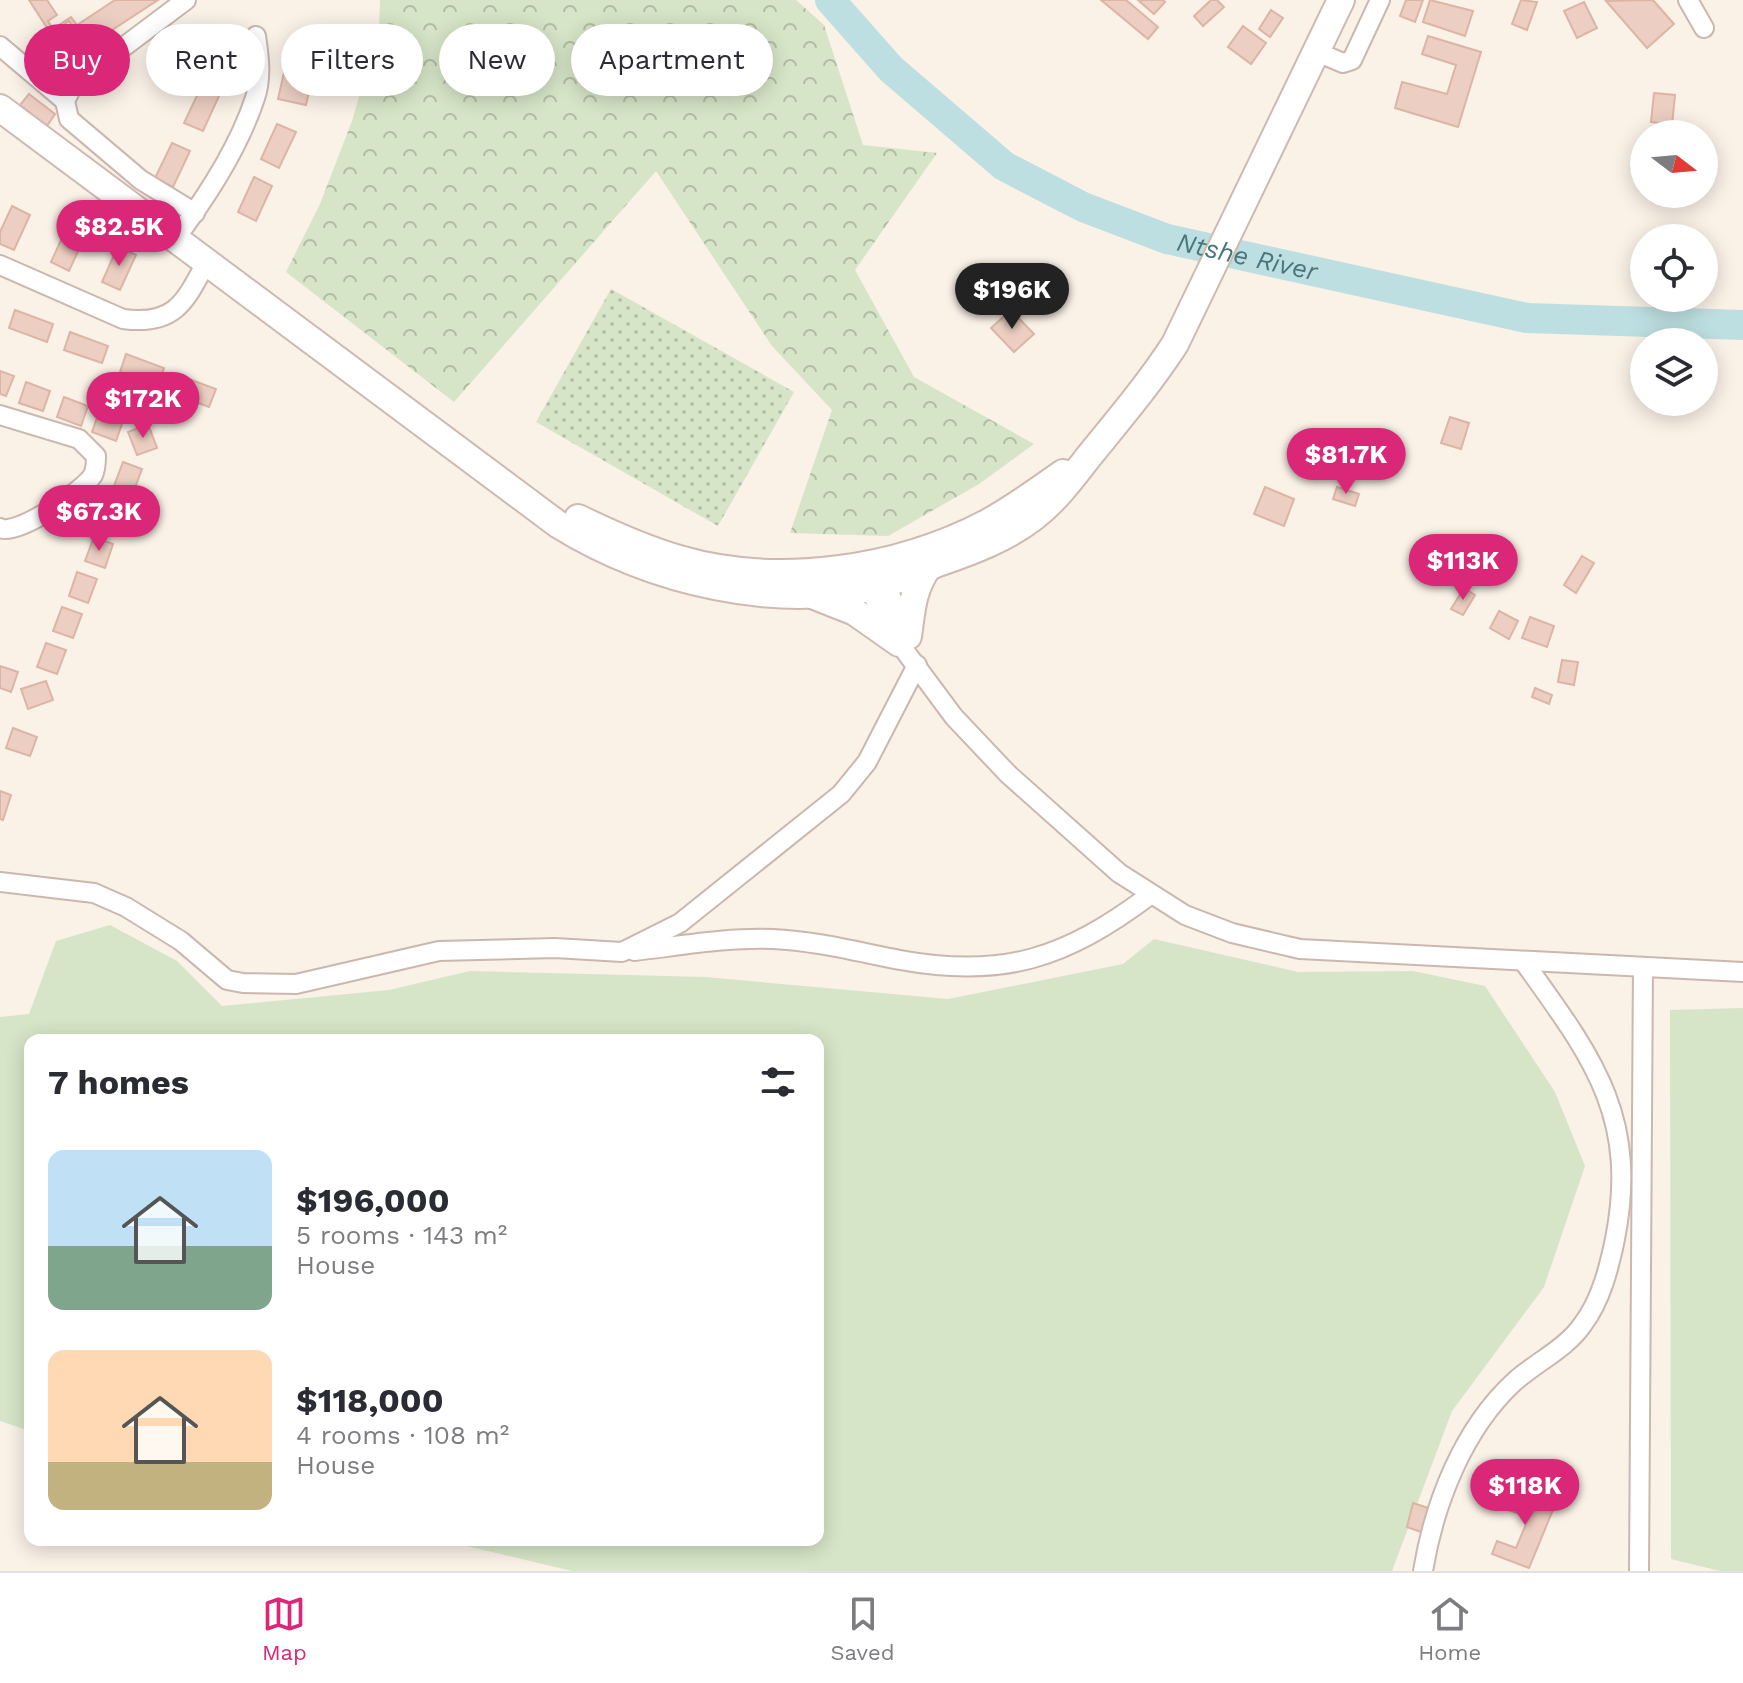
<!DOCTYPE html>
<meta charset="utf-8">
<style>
body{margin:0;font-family:"Work Sans",sans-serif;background:#f2f2f3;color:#2b2b33;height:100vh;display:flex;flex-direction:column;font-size:30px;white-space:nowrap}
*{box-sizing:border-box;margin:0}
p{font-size:26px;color:#7c7c81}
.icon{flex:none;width:44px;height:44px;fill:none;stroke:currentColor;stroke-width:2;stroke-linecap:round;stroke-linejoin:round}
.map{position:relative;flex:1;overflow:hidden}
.panel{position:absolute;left:24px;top:1034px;width:800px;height:512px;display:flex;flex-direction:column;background:#fff;border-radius:16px;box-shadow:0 4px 20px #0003}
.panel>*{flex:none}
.hud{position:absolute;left:24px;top:24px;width:800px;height:72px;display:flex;gap:16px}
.needle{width:52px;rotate:106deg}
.buttons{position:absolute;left:1630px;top:120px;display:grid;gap:16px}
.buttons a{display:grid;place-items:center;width:88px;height:88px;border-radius:50%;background:#fff;box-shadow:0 4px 20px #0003;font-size:40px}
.price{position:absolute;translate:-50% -68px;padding:0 18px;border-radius:28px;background:#db2777;color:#fff;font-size:26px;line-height:52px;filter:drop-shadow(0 2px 4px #0008)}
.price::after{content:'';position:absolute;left:50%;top:48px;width:24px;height:18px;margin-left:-12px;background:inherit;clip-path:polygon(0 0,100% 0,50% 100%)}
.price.selected{background:#222;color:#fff}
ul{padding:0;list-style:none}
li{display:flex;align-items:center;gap:24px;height:200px;padding:0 24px}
li span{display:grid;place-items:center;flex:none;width:224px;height:160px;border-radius:16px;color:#555}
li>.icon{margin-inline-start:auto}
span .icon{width:96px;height:96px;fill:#fffc;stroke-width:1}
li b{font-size:34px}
h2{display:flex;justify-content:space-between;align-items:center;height:96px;padding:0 24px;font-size:34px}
.tag{padding:0 28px;border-radius:36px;background:#fff;box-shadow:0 4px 20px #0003;font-size:28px;line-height:72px}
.tag.selected{background:#db2777;color:#fff}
.tabs{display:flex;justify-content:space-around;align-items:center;height:112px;border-top:2px solid #e1e1e2;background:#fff;font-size:22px;color:#7c7c81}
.tabs a{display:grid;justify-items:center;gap:4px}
.tabs .selected{color:#db2777}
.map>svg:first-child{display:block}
.grass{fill:url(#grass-dots)}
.forest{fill:url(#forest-crowns)}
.green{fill:#d6e5c7}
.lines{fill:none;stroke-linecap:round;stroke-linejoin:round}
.river{stroke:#bedfe1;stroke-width:30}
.building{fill:#eccfc2;stroke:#dcb5a5;stroke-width:2}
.street-casing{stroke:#cab8af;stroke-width:22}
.secondary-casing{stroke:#cebab0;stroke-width:30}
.street{stroke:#fff;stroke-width:18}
.secondary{stroke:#fff;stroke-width:26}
.labels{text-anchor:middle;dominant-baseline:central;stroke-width:8;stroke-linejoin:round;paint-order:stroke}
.water-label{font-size:26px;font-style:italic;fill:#48767a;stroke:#fdf5ed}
</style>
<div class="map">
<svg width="1743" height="1571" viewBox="0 0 1743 1571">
<defs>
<pattern id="grass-dots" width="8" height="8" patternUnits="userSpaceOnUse" patternTransform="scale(2)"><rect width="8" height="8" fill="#d6e5c7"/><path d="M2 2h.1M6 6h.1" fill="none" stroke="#b2bca4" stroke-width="1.8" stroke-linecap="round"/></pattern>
<pattern id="forest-crowns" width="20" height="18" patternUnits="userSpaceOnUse" patternTransform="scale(2)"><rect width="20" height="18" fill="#d6e5c7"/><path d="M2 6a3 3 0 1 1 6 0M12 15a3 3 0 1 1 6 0" fill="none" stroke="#b2bca4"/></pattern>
</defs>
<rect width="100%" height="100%" fill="#faf1e7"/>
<polygon class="grass" points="611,289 794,392 718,526 536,422"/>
<polygon class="forest" points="380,0 796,0 824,25 863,145 937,153 855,270 914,377 1034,444 979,484 888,536 790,533 832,410 772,346 656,171 454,402 286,272 320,204 352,121 379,28"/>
<g class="green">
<polygon points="110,925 177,961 222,1006 389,990 470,971 705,977 948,999 1123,964 1154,939 1298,972 1413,971 1485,986 1555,1092 1585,1166 1544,1287 1452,1411 1392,1571 572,1571 441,1540 818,1540 818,1040 30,1040 30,1431 0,1421 0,1017 29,1014 56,941"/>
<polygon points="1743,1008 1743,1571 1720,1571 1671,1559 1670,1010"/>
</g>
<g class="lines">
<path class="river" id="s1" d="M830,0L891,69L1004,166L1083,207L1167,239L1527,318L1743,325"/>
</g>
<g class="building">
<polygon points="29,0 47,0 57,15 48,21 53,29 71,17 77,25 115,0 158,0 86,47 81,38 74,43 65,30 72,26 69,21 51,34"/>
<polygon points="1101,0 1126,0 1158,27 1148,39"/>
<polygon points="1138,0 1163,0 1165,2 1154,14"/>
<polygon points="1211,0 1217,0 1224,7 1203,26 1194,16"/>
<polygon points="1406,0 1423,0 1415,22 1400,16"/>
<polygon points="1430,0 1473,11 1465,36 1423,22"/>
<polygon points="1521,0 1537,2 1527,30 1512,24"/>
<polygon points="1653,0 1674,24 1647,48 1606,1"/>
<polygon points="1584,2 1597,28 1577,38 1564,11"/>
<polygon points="1271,10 1283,18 1270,37 1259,29"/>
<polygon points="1243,26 1266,43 1251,64 1228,47"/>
<polygon points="1428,36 1481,52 1458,127 1395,108 1402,82 1447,94 1456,65 1422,54"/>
<polygon points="291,42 319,48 306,105 278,99"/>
<polygon points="201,87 219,96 203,131 184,123"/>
<polygon points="1654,93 1675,95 1672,125 1651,122"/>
<polygon points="29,94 55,114 47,126 20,105"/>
<polygon points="277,124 296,132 279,168 261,159"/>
<polygon points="172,143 190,151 173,187 155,178"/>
<polygon points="254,177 272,186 256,221 238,212"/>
<polygon points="12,206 30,215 14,250 0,244 0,232"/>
<polygon points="67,227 85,236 69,271 51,262"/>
<polygon points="118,246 136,255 120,290 102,282"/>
<polygon points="15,310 53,324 47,342 9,328"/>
<polygon points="1011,310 1034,334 1014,352 991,328"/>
<polygon points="70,332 108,346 102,363 64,350"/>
<polygon points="126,354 164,368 158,386 120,372"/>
<polygon points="0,371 14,376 6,396 0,394"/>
<polygon points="178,375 216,389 209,407 171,393"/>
<polygon points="26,382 50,391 43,411 19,403"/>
<polygon points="64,397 88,406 81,426 57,417"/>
<polygon points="99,412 123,421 116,441 92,432"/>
<polygon points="1450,417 1469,423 1461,449 1441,443"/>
<polygon points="148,424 157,448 137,455 128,432"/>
<polygon points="123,462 142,469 133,493 114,486"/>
<polygon points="1265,487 1294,499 1284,526 1254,514"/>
<polygon points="1337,487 1359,494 1355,506 1333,499"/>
<polygon points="107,498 127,505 118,530 98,523"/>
<polygon points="94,537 113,544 105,568 85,561"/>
<polygon points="1582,556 1594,563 1576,593 1564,585"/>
<polygon points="77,572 97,579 88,603 69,596"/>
<polygon points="1464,588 1475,595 1463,615 1451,609"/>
<polygon points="62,607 82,614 73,638 53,631"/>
<polygon points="1499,611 1518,621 1509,639 1490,628"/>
<polygon points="1530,617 1554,626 1547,647 1522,638"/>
<polygon points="46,643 66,650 57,674 37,667"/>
<polygon points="1562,660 1578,662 1574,685 1558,682"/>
<polygon points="0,666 18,672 11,692 0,688"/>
<polygon points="46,681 53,700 28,709 21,689"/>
<polygon points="1535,688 1552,695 1549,704 1532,697"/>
<polygon points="13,728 37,737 30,756 6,748"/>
<polygon points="0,791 11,795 3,820 0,819"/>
<polygon points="1505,1488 1555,1505 1529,1568 1492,1554 1497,1541 1516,1548 1529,1517 1499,1507"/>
<polygon points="1413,1503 1428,1508 1421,1532 1407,1527"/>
</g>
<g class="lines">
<g class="street-casing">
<g id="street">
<polyline points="186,0 73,85 65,101 69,119 141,180 195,213"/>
<polyline points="1688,0 1704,28"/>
<polyline points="0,46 65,101"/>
<polyline points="1317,52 1343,63 1352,60 1380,0"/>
<path d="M175,239C206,198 239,147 255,98C262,78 259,56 256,36"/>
<path d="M0,265L123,319C175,326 185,302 207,261"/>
<path d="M0,415L79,439L96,456C96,463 96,469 93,475C83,491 16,537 0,528"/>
<polyline points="882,576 907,633"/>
<polyline points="864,580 899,643 954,717 1008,774 1119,873 1185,915 1232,933 1300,949 1743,972"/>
<polyline points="0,882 94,893 126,907 181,941 227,980 243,983 296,984 439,951 555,948 622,952 680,923 841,794 867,762 917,665"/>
<path d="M634,951C679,946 727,937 773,939C816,941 858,952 900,960C1004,979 1066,958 1150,895"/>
<path d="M1423,1571C1434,1504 1463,1429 1514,1382C1536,1362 1566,1349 1583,1324C1601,1300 1609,1268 1615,1239C1639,1116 1592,1057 1524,962"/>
<polyline points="1639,1571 1643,968"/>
</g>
</g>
<g class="secondary-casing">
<g id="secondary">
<path d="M0,108L559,525C650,581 778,613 885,584C904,578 923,569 941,562C973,551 1007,538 1034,517C1057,499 1072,478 1090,455C1120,418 1149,384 1175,344L1341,0"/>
<path d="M578,518C611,534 645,549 679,559C778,588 897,570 987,523C1013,509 1039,490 1063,473"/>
<polyline points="812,595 855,612 899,643"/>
<path d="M908,636C912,609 912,591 928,567"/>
</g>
</g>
<use href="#street" class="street"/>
<use href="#secondary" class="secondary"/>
</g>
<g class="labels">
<g class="water-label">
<text stroke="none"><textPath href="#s1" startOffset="502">Ntshe River</textPath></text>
</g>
</g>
</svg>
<div class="buttons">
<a><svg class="needle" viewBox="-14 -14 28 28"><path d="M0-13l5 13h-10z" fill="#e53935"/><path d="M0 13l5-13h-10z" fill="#7c7c81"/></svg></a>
<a><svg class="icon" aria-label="locate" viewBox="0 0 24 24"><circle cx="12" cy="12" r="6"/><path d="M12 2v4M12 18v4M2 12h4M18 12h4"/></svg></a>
<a><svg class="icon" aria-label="layers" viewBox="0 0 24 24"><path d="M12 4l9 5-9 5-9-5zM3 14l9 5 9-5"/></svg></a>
</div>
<b class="price" style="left:119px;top:268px">$82.5K</b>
<b class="price selected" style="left:1012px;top:331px">$196K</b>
<b class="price" style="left:143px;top:440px">$172K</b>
<b class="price" style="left:1346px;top:496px">$81.7K</b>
<b class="price" style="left:99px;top:553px">$67.3K</b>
<b class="price" style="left:1463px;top:602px">$113K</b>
<b class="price" style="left:1525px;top:1527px">$118K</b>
<div class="hud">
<a class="tag selected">Buy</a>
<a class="tag">Rent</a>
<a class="tag">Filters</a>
<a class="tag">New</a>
<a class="tag">Apartment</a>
</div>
<section class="panel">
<h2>7 homes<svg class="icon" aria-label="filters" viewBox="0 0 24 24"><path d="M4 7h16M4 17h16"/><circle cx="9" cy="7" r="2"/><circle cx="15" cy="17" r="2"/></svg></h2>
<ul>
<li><span style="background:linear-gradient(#bfe0f5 60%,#7fa58c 0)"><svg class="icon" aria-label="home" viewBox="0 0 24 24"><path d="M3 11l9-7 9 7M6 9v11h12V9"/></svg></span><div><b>$196,000</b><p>5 rooms · 143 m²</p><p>House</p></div></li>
<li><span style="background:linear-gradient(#ffd9b3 70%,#c2b280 0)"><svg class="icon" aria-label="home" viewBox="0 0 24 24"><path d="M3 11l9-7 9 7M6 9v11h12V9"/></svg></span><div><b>$118,000</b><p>4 rooms · 108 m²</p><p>House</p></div></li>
</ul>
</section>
</div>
<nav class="tabs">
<a class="selected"><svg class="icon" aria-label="map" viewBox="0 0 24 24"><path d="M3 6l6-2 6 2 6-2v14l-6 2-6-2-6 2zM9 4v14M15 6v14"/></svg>Map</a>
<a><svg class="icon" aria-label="saved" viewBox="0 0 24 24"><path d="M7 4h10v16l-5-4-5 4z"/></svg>Saved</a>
<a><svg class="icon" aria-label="home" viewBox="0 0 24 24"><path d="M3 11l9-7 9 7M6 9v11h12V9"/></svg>Home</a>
</nav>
